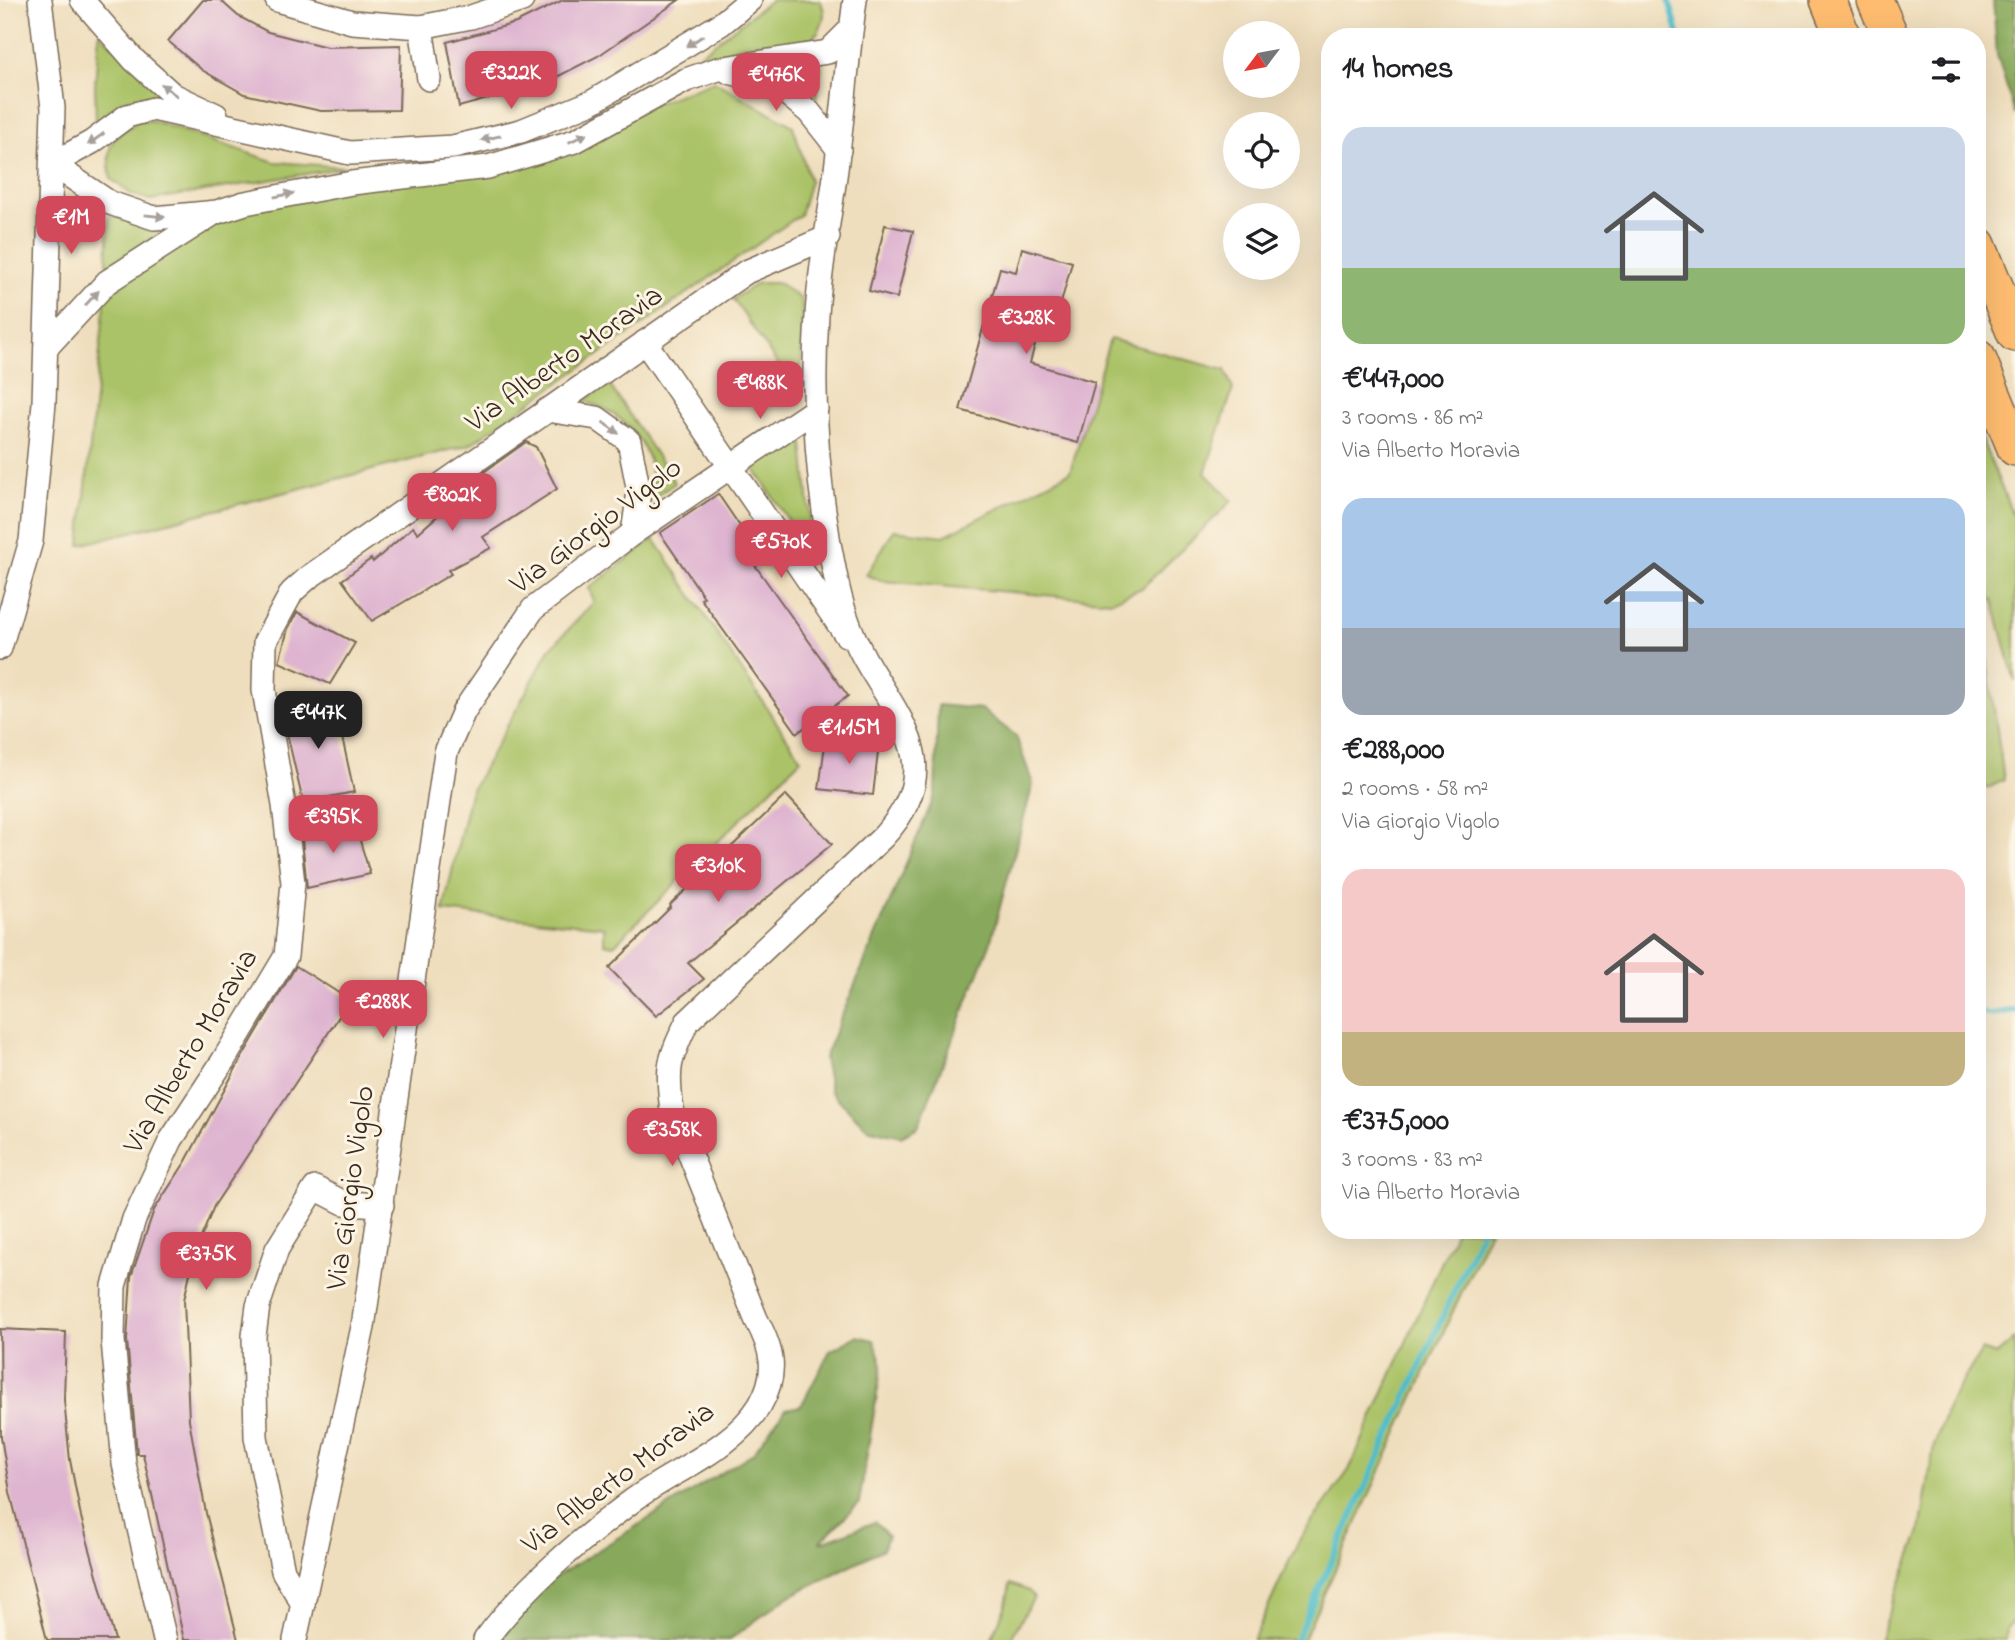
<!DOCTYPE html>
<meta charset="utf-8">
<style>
body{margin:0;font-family:"Indie Flower",sans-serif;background:#f6f6f6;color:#202124;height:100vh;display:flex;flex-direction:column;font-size:26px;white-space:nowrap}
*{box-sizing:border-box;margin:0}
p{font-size:23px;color:#757577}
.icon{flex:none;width:38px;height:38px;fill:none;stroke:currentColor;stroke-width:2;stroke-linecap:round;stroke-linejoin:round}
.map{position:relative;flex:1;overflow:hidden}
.drawer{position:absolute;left:1321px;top:28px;width:665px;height:1211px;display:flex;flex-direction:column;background:#fff;border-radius:28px;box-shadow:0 7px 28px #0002}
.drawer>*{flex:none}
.needle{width:46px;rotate:238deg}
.tools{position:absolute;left:1223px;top:21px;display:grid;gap:14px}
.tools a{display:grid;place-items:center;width:77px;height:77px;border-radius:50%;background:#fff;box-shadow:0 7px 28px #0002;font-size:35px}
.price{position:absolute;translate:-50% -60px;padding:0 16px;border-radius:14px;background:#d1495b;color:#fff;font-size:23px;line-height:46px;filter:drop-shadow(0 2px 4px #0008)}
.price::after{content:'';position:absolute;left:50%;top:42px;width:21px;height:16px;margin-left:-10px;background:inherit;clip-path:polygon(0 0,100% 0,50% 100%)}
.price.current{background:#222;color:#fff}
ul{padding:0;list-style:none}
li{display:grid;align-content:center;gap:14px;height:371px;padding:0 21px}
li span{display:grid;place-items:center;height:217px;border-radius:21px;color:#555}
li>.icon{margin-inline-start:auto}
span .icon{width:126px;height:126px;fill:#fffc;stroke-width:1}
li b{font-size:30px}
h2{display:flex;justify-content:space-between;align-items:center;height:84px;padding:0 21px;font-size:30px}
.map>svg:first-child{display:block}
.green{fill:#abc368;stroke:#737643;stroke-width:2}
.forest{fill:#88a95c;stroke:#626a3d;stroke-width:2}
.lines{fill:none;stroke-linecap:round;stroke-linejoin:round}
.stream{stroke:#50bdca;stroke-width:6}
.building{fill:#deb4d0}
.minor-casing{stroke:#7a6956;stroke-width:26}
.highway-casing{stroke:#7a6956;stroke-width:38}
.minor{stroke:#fff;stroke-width:23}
.highway{stroke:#fdbc6f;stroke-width:35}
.oneway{fill:#a79f9a}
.labels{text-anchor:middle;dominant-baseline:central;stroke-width:6;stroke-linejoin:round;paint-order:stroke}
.street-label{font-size:30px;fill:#3b2a1e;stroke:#fcf5e5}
</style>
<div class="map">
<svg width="2015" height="1640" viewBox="0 0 2015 1640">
<rect width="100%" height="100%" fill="#fcf5e5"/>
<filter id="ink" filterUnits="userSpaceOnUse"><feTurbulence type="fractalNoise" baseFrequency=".0143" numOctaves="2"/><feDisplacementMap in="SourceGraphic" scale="14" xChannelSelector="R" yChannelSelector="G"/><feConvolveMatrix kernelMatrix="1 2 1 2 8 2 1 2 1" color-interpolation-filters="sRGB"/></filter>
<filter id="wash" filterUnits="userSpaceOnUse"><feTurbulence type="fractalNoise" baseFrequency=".00686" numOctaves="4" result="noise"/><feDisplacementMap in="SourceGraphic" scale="28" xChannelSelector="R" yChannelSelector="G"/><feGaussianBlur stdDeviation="1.57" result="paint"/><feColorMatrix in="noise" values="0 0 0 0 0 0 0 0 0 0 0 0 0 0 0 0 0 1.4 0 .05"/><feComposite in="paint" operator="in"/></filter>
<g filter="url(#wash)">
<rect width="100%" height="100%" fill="#efdebd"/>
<g class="green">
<path d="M771,0H820C828,16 823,25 813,39L797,44L747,45L686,65Z"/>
<path d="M99,33L185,109C142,90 132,96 96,124L95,85Z"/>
<polygon points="810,64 821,66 815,107 799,85 773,68"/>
<polygon points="714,81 793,126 810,181 800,215 469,445 80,545 107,282 245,203 488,167"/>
<path d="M139,120L154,121L275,162L348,167L150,200L131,194L111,179C105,143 110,140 139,120Z"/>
<polygon points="109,216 168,223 170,229 143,243 114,267 107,265"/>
<polygon points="758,283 779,283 802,300 801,398 733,299"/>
<polygon points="1110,339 1225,370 1233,389 1205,473 1232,501 1142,588 1112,601 883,581 866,575 894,530 944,536 1070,472"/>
<path d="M609,384L675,483L652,499C658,451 628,412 582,401Z"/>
<polygon points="1978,431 2015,520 2015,682 1993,599 1979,604 2004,780 1990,787 1978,788"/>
<polygon points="802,433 814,559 753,467"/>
<polygon points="654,539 801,759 614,945 604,944 604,927 443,911 470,793 550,649 594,602 589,588"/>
<polygon points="1456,1230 1490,1230 1303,1640 1253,1640 1299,1540 1349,1470"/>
<polygon points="2015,1339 2015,1618 2007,1628 2006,1640 1879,1640 1920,1531 1934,1446 1948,1405 1982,1350 1996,1355"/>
<polygon points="1010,1584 1029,1591 1034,1597 1010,1640 991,1640 1006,1605"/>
</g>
<g class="forest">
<polygon points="1993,0 2015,0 2015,114 1997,55"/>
<polygon points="938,705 981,709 1016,736 1033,784 990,944 918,1127 901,1136 867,1128 831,1092 824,1058 935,795"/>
<polygon points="857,1336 874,1340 882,1364 859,1503 819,1543 875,1522 888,1536 883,1549 786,1598 729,1640 501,1640 530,1593 753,1453 786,1409 801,1406 830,1351"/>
</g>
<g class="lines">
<g class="stream">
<polyline points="1669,0 1679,37"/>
<polyline points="1978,1012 1991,1014 2015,1010"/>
<polyline points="1296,1640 1482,1230"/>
</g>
</g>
<g id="blocks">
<g class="building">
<polygon points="203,0 220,0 238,16 268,32 327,47 401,45 399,110 321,111 244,94 202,70 168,41"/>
<polygon points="563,0 679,0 598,56 545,83 459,107 447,42 516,23"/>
<polygon points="885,225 913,231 897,298 869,291"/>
<polygon points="1022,248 1072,262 1060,307 1046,303 1030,363 1095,382 1078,443 960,410 1000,268 1016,272"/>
<polygon points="526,442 536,447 557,489 483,537 491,548 448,570 451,574 372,621 342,580 371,559 373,562 413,527 418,533 476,482 474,479"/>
<polygon points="718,494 750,541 742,547 848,696 797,733 701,599 704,597 660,533"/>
<polygon points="297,612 355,643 330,684 279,662 288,629"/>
<polygon points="334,700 354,792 303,802 282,712"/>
<polygon points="826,737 879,744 873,795 819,789"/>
<polygon points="786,795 832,844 688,963 704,979 656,1016 609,968 671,907 670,905"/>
<polygon points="355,824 370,874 307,888 301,829"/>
<polygon points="296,966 350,1000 214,1206 194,1255 184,1300 189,1420 206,1513 238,1640 184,1640 143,1454 137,1454 127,1340 131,1277 154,1210 186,1161 241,1059"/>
<polygon points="0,1329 66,1332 64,1400 70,1460 81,1517 115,1640 47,1640 10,1492 1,1437"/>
</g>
</g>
</g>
<g filter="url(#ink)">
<use href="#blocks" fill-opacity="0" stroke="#7a6956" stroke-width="2"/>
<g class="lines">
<g class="minor-casing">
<g id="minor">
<polyline points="82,0 134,60 173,95 216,115"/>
<polyline points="277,0 352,22 421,27"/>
<polyline points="729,72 775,84 809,112 839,150"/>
<polyline points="429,79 421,27 471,17 522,0"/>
<polyline points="52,164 110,203 154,218 217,212 245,203 352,183 488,167 575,141 686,80 718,69 828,52 851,29"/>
<polyline points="52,164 92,142 127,116 153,109 350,153 453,147 521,131 592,102 721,24 750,0"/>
<polyline points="645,342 846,635"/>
<polyline points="46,348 107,282 211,215"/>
<polyline points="547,410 597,418 629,441 639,492 633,533"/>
<polyline points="0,648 31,541 44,403 53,108 40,0"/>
<polyline points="303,1604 283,1571 256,1437 254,1336 258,1306 277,1249 315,1188 344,1203 382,1205"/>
<polyline points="165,1640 124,1464 113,1340 114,1286 134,1219 171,1140 223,1061 286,956 293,883 284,805 264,690 265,642 292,592 309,577 746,272 828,237"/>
<polyline points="295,1640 363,1327 446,752 464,711 533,609 633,533 816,409"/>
<path d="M485,1640C525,1586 579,1541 632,1501C673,1470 732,1450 760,1405C779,1372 772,1349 756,1319L672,1110C666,1068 669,1060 687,1022L883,837C942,773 908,730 870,668C855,643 843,612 837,584C818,497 811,405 817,315C820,261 832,207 838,153C844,102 848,51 855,0"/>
</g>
</g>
<g class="highway-casing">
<g id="highway">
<polyline points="1828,0 1843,37"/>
<polyline points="1875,0 1891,37"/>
<polyline points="1978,245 2015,334"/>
<polyline points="1978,358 2015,448"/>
</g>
</g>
<use href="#minor" class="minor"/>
<use href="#highway" class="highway"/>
</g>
<defs><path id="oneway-solid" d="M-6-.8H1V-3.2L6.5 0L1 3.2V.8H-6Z" transform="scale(1.75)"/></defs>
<g class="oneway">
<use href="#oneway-solid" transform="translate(695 41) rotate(147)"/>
<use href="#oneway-solid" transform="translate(169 90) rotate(-142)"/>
<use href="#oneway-solid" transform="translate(491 138) rotate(167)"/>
<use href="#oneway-solid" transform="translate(578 138) rotate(-25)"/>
<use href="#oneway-solid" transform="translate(96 139) rotate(145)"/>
<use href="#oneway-solid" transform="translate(284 195) rotate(-11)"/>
<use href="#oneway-solid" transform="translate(155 216) rotate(6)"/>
<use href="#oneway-solid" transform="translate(92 298) rotate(-47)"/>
<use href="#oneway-solid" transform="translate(611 428) rotate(36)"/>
</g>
</g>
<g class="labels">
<g class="street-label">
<text transform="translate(565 360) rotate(-35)">Via Alberto Moravia</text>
<text transform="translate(597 527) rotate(-37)">Via Giorgio Vigolo</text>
<text transform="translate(192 1052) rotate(-59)">Via Alberto Moravia</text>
<text transform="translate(352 1188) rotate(-82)">Via Giorgio Vigolo</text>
<text transform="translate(619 1479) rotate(-37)">Via Alberto Moravia</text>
</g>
</g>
</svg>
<div class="tools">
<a><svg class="needle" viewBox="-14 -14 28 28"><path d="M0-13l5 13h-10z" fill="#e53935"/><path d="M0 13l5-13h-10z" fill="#757577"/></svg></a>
<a><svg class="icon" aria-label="locate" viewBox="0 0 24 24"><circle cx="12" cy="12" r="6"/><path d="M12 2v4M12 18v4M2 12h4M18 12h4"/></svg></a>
<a><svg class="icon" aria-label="layers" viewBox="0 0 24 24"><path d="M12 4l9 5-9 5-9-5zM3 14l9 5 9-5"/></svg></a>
</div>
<b class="price" style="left:511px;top:111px">€322K</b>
<b class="price" style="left:776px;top:113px">€476K</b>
<b class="price" style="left:71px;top:256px">€1M</b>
<b class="price" style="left:1026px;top:356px">€328K</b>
<b class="price" style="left:760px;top:421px">€488K</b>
<b class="price" style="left:452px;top:533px">€802K</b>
<b class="price" style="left:781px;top:580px">€570K</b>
<b class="price current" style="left:318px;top:751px">€447K</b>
<b class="price" style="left:849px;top:766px">€1.15M</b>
<b class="price" style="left:333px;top:855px">€395K</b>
<b class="price" style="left:718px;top:904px">€310K</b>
<b class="price" style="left:383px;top:1040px">€288K</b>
<b class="price" style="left:672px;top:1168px">€358K</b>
<b class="price" style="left:206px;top:1292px">€375K</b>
<section class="drawer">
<h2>14 homes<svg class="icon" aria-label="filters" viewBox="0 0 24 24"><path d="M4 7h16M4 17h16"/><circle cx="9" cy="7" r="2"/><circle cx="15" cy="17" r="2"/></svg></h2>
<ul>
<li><span style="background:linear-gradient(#c9d6e8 65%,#8fb573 0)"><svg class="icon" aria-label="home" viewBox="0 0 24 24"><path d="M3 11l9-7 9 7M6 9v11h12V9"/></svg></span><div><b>€447,000</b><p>3 rooms · 86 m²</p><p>Via Alberto Moravia</p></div></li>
<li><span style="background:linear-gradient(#a9c7e8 60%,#9aa5b1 0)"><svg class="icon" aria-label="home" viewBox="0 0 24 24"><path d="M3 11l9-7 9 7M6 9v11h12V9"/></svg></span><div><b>€288,000</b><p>2 rooms · 58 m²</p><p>Via Giorgio Vigolo</p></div></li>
<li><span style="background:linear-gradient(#f6c9c9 75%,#c2b280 0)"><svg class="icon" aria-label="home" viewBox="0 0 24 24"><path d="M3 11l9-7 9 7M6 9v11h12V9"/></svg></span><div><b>€375,000</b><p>3 rooms · 83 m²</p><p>Via Alberto Moravia</p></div></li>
</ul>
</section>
</div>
